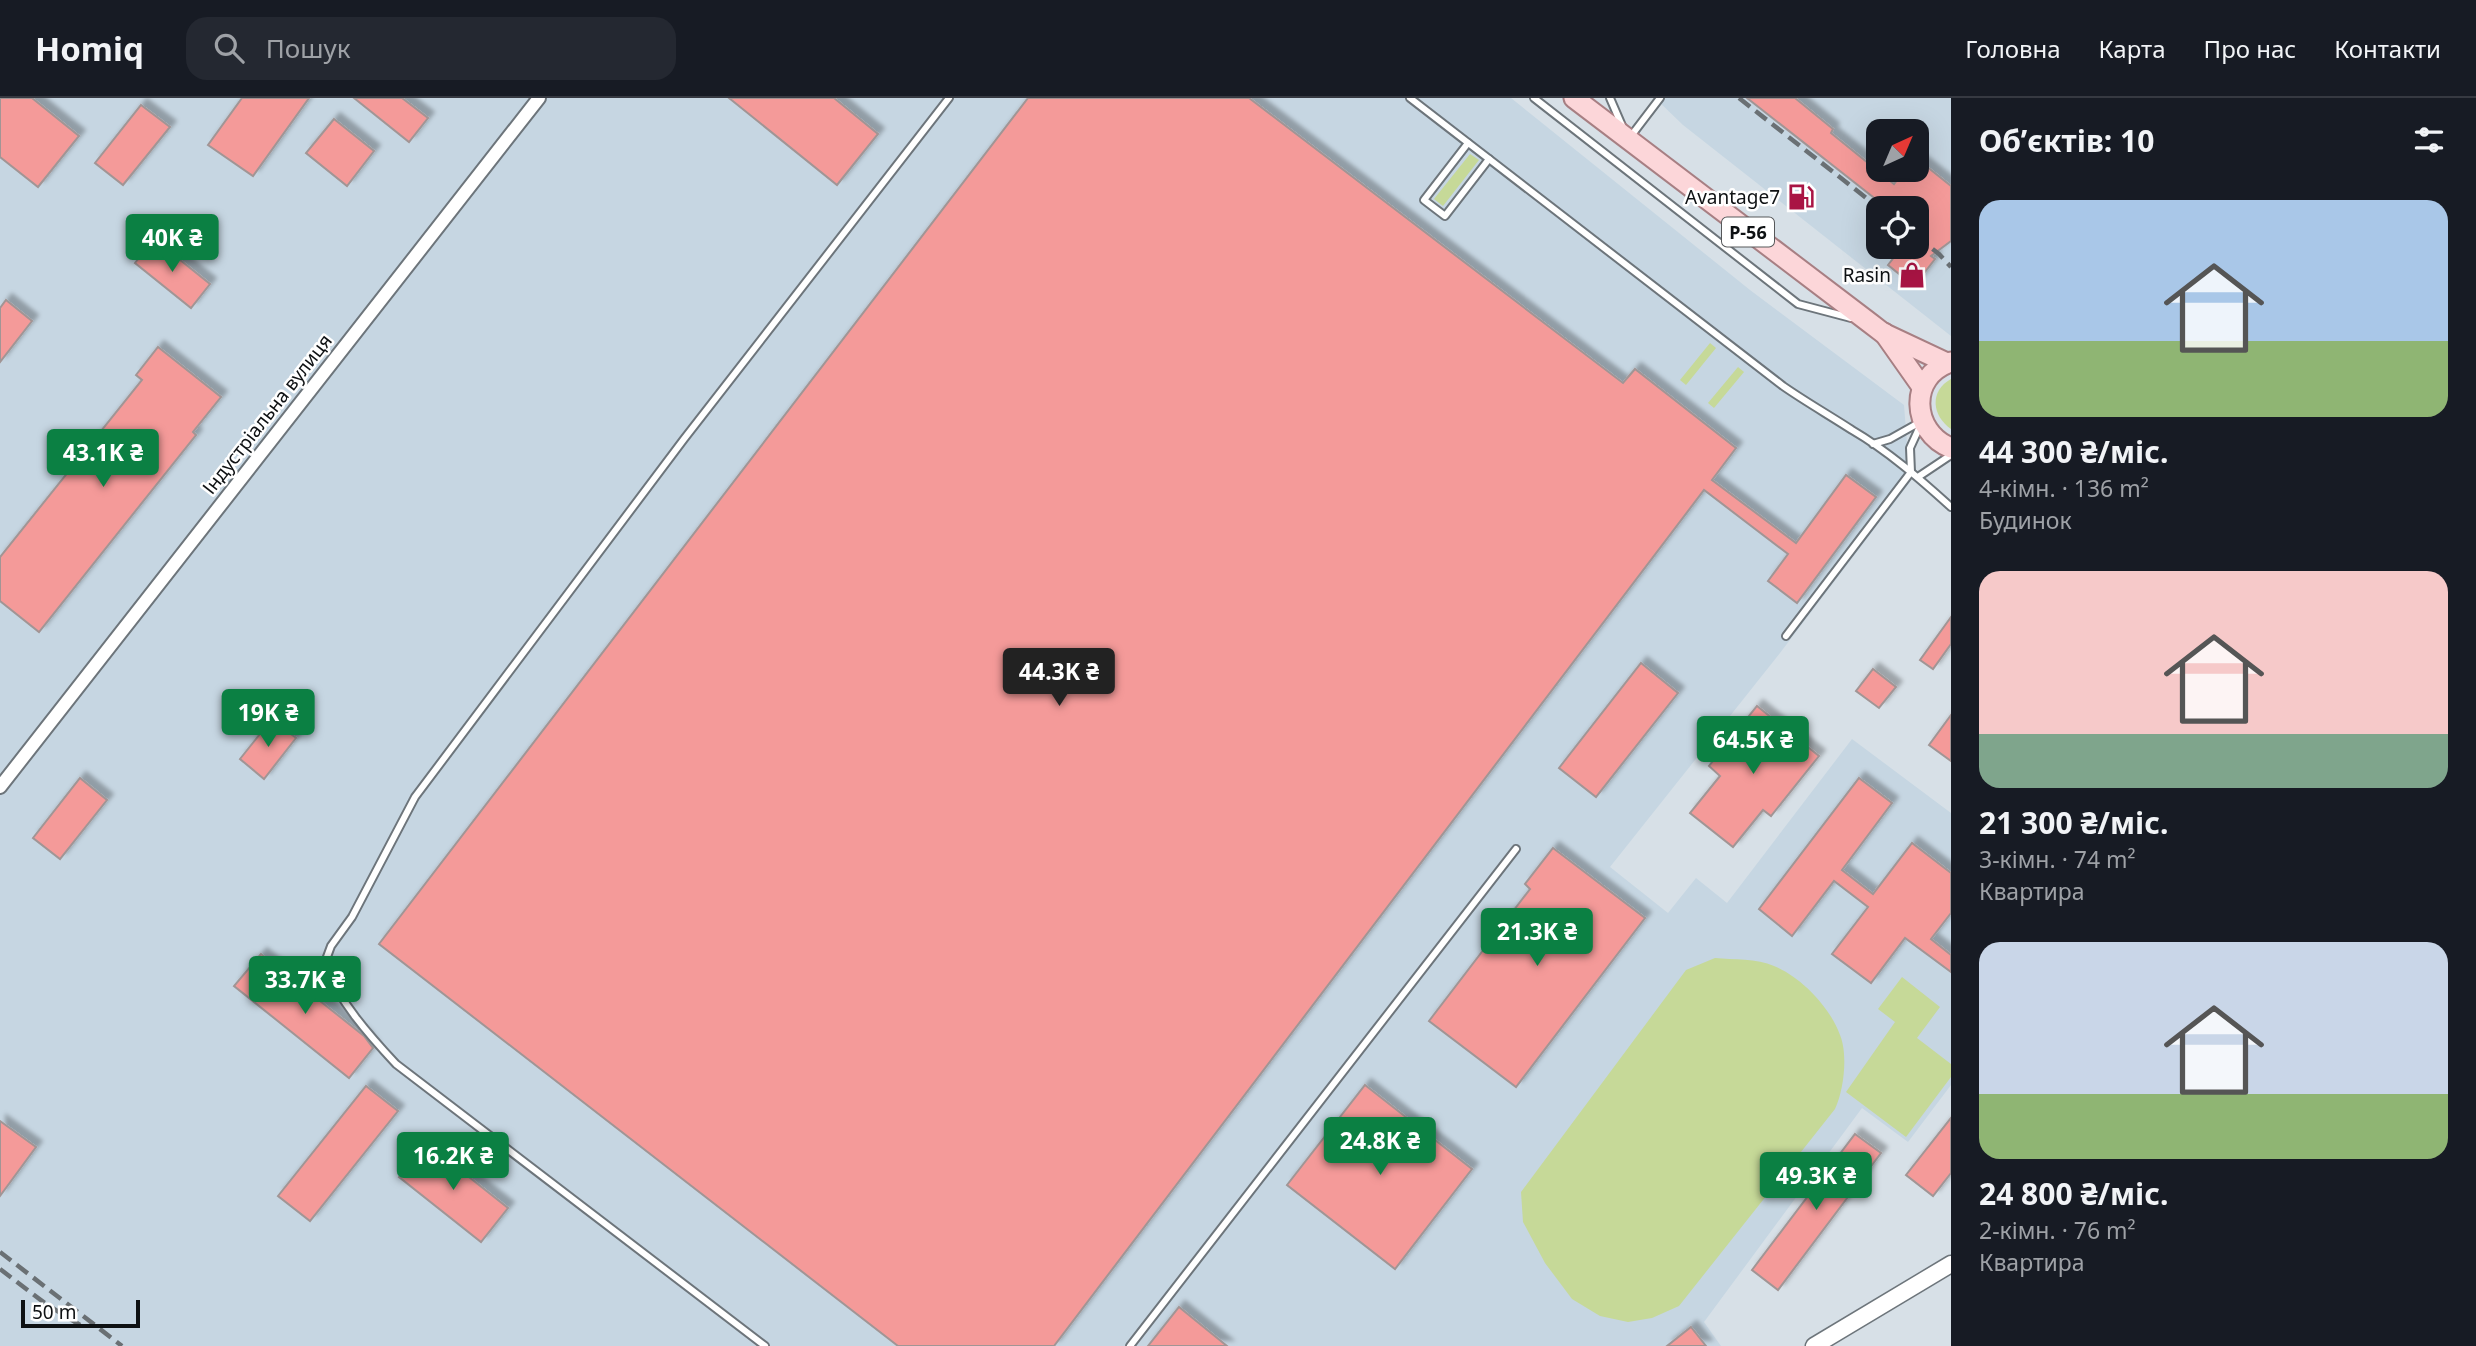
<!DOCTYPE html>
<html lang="uk">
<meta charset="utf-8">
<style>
body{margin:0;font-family:"Noto Sans",sans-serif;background:#242831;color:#f1f3f6;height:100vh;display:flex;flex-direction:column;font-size:26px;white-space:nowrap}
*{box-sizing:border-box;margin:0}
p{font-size:23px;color:#9ea1a6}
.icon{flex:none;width:38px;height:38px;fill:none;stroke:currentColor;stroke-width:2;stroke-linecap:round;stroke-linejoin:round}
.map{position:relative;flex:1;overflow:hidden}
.drawer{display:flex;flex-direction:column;background:#171b24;width:525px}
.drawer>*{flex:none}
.needle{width:46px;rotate:44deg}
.fabs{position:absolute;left:1866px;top:21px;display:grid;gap:14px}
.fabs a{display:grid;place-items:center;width:63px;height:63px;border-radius:14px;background:#171b24;box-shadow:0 7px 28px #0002;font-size:35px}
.scale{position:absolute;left:21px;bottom:18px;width:119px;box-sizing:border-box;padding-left:7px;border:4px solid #0e1113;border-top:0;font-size:19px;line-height:24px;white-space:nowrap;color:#0e1113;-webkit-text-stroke:5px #fff;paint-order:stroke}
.price{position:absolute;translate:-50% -60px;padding:0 16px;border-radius:7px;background:#0b8043;color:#fff;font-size:23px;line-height:46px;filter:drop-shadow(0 2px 4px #0008)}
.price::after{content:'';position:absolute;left:50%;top:42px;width:21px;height:16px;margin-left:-10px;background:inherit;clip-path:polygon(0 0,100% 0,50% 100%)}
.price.current{background:#222;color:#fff}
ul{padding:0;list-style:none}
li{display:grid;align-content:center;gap:14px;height:371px;padding:0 28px}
li span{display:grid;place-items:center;height:217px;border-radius:21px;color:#555}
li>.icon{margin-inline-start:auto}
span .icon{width:126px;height:126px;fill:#fffc;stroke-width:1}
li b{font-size:30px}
h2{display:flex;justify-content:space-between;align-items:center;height:84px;padding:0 28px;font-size:30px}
header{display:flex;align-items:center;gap:42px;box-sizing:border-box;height:98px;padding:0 35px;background:#171b24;border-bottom:2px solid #363941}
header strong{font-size:33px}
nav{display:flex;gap:38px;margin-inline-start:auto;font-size:24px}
.search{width:490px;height:63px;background:#242831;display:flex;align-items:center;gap:18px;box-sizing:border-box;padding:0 24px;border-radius:21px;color:#9ea1a6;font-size:26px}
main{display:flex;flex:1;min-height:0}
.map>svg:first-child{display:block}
.built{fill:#c6d6e2;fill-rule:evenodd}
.green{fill:#c6d998}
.building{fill:#f49a99;stroke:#a19595;stroke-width:2;filter:url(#shadow)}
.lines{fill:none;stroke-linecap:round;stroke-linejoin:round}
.service-casing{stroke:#6d757b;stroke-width:10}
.minor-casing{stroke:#6d757b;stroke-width:16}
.tertiary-casing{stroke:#6d757b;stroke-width:19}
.primary-casing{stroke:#a77f83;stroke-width:23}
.service{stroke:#fff;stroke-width:6}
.minor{stroke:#fff;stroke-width:12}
.tertiary{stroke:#fff;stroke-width:16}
.primary{stroke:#fcd6d9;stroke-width:19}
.rail{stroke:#6a7074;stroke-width:4.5;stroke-dasharray:14 7;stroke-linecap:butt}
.labels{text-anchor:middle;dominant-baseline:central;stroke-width:5;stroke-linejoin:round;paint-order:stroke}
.shield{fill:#fff;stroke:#56585a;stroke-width:2}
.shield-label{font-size:18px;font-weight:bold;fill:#0e1113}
.poi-label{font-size:19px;fill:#0e1113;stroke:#fff;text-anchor:end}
.street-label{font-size:19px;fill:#0e1113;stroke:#fff}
</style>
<header>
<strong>Homiq</strong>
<div class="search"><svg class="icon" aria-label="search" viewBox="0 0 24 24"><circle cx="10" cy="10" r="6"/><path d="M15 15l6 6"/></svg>Пошук</div>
<nav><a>Головна</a><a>Карта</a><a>Про нас</a><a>Контакти</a></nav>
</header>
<main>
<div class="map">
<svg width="1951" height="1248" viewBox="0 0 1951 1248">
<defs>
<filter id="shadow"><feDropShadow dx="6" dy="-6" stdDeviation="2" flood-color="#0004"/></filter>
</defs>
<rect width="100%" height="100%" fill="#d7e0e7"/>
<g class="built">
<polygon points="0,0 1511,0 1750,192 1904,307 1910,384 1780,555 1610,769 1668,815 1696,780 1727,805 1852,641 1951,715 1951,987 1908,1044 1862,1010 1704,1224 1721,1248 0,1248"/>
<path d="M1655,0H1951V238L1683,27ZM1878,33H1916V72H1878ZM1878,110H1916V149H1878Z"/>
</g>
<g class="green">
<polygon points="1470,56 1479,62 1443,108 1434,101"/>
<polygon points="1710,245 1716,250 1686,287 1680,282"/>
<polygon points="1738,269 1744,274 1714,310 1708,305"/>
<path d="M1951,281V331C1932,318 1929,293 1951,281Z"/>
<path d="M1715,860C1733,862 1757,860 1774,868C1801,879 1830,909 1840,937C1848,956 1844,992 1835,1011L1679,1208L1652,1220L1628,1224L1600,1218L1572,1201L1545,1165L1523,1124L1521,1094L1686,872Z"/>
<polygon points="1902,879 1940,909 1917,940 1951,966 1951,979 1906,1039 1846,994 1895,924 1878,911"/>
</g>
<g class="building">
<polygon points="0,0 32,0 79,38 38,89 0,59"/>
<polygon points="242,0 309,0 253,78 208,47"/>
<polygon points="354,0 402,0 428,20 409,44"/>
<polygon points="729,0 834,0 878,36 837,87"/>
<polygon points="1028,0 1249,0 1623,285 1635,271 1736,350 1712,382 1796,445 1846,377 1876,399 1797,505 1768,483 1788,456 1704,392 1054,1248 898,1248 379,846"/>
<polygon points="1747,0 1795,0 1833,31 1831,35 1894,86 1905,72 1916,72 1916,60 1951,88 1951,143 1931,158 1935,161 1914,188 1888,167 1902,149 1916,149 1916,110 1887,110"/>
<polygon points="141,7 170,29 123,87 95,65"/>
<polygon points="334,21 374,53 347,88 306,55"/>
<polygon points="154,141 210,186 191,210 135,165"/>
<polygon points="6,202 32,223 0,264 0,210"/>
<polygon points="158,249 221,299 193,334 196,337 39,534 0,503 0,459 142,282 136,277"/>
<polygon points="1951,519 1951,546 1933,571 1920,562"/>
<polygon points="1641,565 1678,595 1596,699 1559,670"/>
<polygon points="1873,571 1896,589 1879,610 1856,593"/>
<polygon points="1757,608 1819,658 1771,718 1763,712 1733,749 1690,715 1720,678 1709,668"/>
<polygon points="1951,617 1951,663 1929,647"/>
<polygon points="272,621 296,640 264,681 240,661"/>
<polygon points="80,680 107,702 60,761 33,740"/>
<polygon points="1859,680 1892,705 1842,772 1873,796 1912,745 1951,775 1951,815 1931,841 1951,857 1951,874 1905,840 1871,885 1832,856 1868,809 1834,783 1792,838 1759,811"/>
<polygon points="1553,750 1645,820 1516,989 1429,923 1530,791 1525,786"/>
<polygon points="261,856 364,938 373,950 349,980 234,888"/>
<polygon points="1365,987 1472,1071 1395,1171 1287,1087"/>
<polygon points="366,988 398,1013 310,1123 278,1098"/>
<polygon points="1951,1020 1951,1075 1933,1098 1906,1077"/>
<polygon points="0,1023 36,1049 0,1098"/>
<polygon points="1855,1036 1881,1055 1778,1192 1752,1172"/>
<polygon points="426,1045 508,1110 481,1144 399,1079"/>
<polygon points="1179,1209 1227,1248 1148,1248"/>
<polygon points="1691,1229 1706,1248 1667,1248"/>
</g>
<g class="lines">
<g class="service-casing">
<g id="service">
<path d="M1410,0L1783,288C1806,304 1829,317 1852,332C1888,353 1920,381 1951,409"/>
<polyline points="1534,0 1798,206 1851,220"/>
<polyline points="1610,0 1623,30"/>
<polyline points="1631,38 1660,0"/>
<polyline points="1468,45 1424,102 1445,118 1489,61"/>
<polyline points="1873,346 1890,341 1922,323"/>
<polyline points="1918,379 1951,357"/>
<polyline points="1786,538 1911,374 1910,350 1921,326"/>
<path d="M765,1248L396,966C367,935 342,906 324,867L331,848L352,819L415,699L684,341L949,0"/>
<polyline points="1130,1248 1516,751"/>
</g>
</g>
<g class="minor-casing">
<polyline id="minor" points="0,689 539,0"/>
</g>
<g class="tertiary-casing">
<polyline id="tertiary" points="1814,1248 1951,1166"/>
</g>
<g class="primary-casing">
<g id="primary">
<polyline points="1574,0 1870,225 1883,235 1947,265"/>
<polyline points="1884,235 1922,289"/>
<path d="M1951,264C1908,278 1911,334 1951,350"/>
</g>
</g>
<use href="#service" class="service"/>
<use href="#minor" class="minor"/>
<use href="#tertiary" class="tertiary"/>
<use href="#primary" class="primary"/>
<g class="rail">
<polyline points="1739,0 1879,110"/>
<polyline points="1916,138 1939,156 1951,169"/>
<polyline points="0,1154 122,1248"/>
<polyline points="0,1171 46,1206 80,1227"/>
</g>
</g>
<defs>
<g id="fuel-bare" transform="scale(2.1)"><path d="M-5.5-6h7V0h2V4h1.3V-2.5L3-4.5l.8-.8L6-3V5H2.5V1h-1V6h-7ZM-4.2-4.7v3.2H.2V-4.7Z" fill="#a91444" stroke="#fff" stroke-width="2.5" paint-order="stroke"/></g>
<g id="shop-bare" transform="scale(2.1)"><path d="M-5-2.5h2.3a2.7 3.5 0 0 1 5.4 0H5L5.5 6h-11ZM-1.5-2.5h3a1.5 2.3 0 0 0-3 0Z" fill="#a91444" stroke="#fff" stroke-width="2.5" paint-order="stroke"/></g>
</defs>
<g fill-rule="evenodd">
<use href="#fuel-bare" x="1801" y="99"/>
<use href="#shop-bare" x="1912" y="177"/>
</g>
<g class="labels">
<rect class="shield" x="1722" y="119.5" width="52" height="29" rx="5"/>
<g class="shield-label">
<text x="1748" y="134">Р-56</text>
</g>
<g class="poi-label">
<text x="1780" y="99">Avantage7</text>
<text x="1891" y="177">Rasin</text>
</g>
<g class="street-label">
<text transform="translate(267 316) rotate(-52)">Індустріальна вулиця</text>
</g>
</g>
</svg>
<div class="fabs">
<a><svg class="needle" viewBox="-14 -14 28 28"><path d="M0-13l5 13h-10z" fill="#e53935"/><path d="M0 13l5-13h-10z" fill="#9ea1a6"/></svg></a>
<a><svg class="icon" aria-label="locate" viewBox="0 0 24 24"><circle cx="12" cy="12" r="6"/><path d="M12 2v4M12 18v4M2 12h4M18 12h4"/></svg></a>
</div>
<div class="scale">50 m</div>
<b class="price" style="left:172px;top:176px">40K ₴</b>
<b class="price" style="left:103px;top:391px">43.1K ₴</b>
<b class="price current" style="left:1059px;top:610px">44.3K ₴</b>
<b class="price" style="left:268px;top:651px">19K ₴</b>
<b class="price" style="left:1753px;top:678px">64.5K ₴</b>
<b class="price" style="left:1537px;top:870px">21.3K ₴</b>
<b class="price" style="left:305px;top:918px">33.7K ₴</b>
<b class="price" style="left:1380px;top:1079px">24.8K ₴</b>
<b class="price" style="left:453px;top:1094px">16.2K ₴</b>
<b class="price" style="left:1816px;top:1114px">49.3K ₴</b>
</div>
<section class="drawer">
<h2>Об’єктів: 10<svg class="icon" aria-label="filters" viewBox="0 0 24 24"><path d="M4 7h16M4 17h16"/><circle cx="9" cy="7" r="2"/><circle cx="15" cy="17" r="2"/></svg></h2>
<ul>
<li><span style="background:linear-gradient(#a9c7e8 65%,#8fb573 0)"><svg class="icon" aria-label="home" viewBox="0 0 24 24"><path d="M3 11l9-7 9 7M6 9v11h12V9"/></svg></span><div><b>44 300 ₴/міс.</b><p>4-кімн. · 136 m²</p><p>Будинок</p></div></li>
<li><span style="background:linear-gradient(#f6c9c9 75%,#7fa58c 0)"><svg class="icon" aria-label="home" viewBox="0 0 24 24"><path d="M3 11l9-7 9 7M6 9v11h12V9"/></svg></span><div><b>21 300 ₴/міс.</b><p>3-кімн. · 74 m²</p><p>Квартира</p></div></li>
<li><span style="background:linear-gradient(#c9d6e8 70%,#8fb573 0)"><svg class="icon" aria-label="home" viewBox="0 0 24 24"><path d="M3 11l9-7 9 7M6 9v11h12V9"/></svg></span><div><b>24 800 ₴/міс.</b><p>2-кімн. · 76 m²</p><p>Квартира</p></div></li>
</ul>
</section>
</main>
